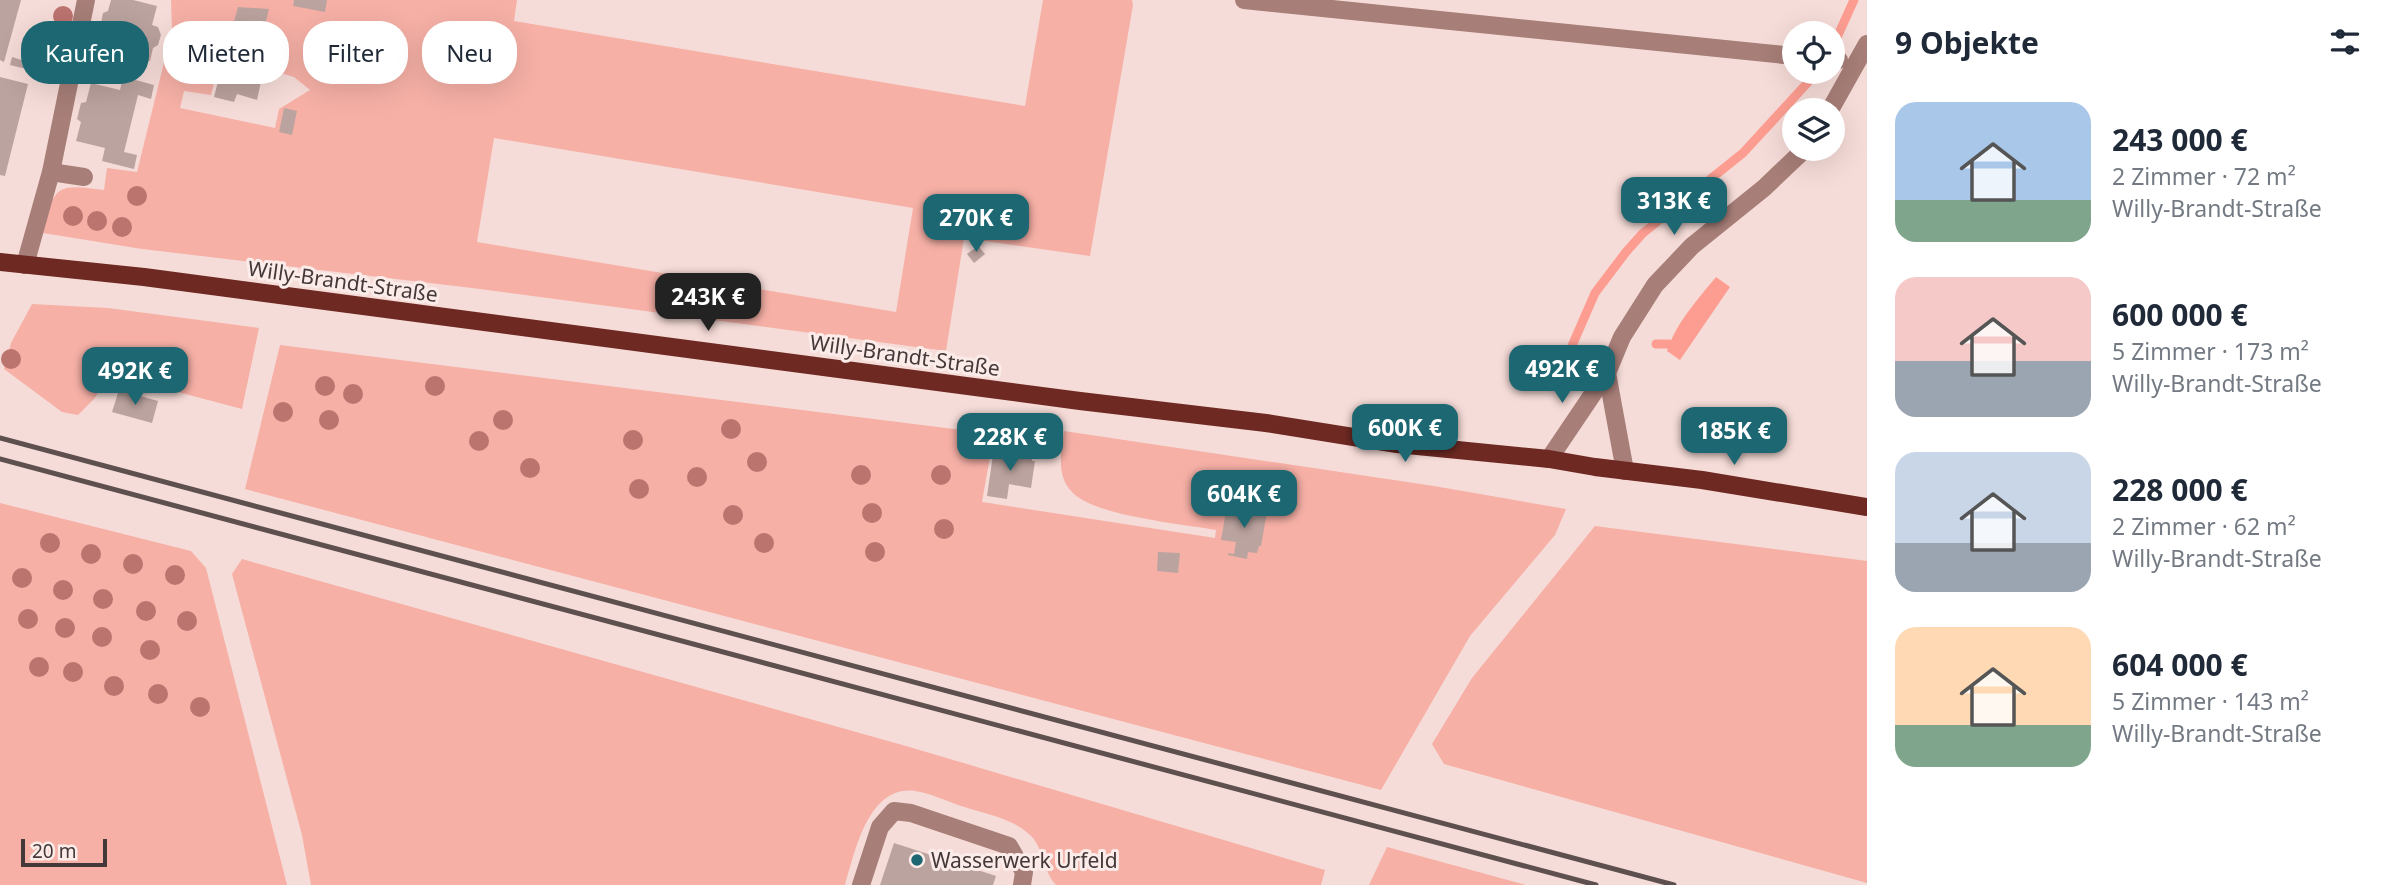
<!DOCTYPE html>
<html lang="de">
<meta charset="utf-8">
<style>
body{margin:0;font-family:"Noto Sans",sans-serif;background:#f6f6f7;color:#1f2937;height:100vh;display:flex;flex-direction:column;font-size:26px;white-space:nowrap}
*{box-sizing:border-box;margin:0}
p{font-size:23px;color:#747a83}
.icon{flex:none;width:38px;height:38px;fill:none;stroke:currentColor;stroke-width:2;stroke-linecap:round;stroke-linejoin:round}
.map{position:relative;flex:1;overflow:hidden}
.details{display:flex;flex-direction:column;background:#fff;width:525px}
.details>*{flex:none}
.guide{position:absolute;left:21px;top:21px;width:665px;height:63px;display:flex;gap:14px}
.buttons{position:absolute;left:1782px;top:21px;display:grid;gap:14px}
.buttons a{display:grid;place-items:center;width:63px;height:63px;border-radius:50%;background:#fff;box-shadow:0 7px 28px #0002;font-size:35px}
.scale{position:absolute;left:21px;bottom:18px;width:86px;box-sizing:border-box;padding-left:7px;border:4px solid #443938;border-top:0;font-size:19px;line-height:24px;white-space:nowrap;color:#443938;-webkit-text-stroke:5px #fcece9;paint-order:stroke}
.price{position:absolute;translate:-50% -60px;padding:0 16px;border-radius:14px;background:#1c6771;color:#fff;font-size:23px;line-height:46px;filter:drop-shadow(0 2px 4px #0008)}
.price::after{content:'';position:absolute;left:50%;top:42px;width:21px;height:16px;margin-left:-10px;background:inherit;clip-path:polygon(0 0,100% 0,50% 100%)}
.price.on{background:#222;color:#fff}
ul{padding:0;list-style:none}
li{display:flex;align-items:center;gap:21px;height:175px;padding:0 28px}
li span{display:grid;place-items:center;flex:none;width:196px;height:140px;border-radius:21px;color:#555}
li>.icon{margin-inline-start:auto}
span .icon{width:84px;height:84px;fill:#fffc;stroke-width:1}
li b{font-size:30px}
h2{display:flex;justify-content:space-between;align-items:center;height:84px;padding:0 28px;font-size:30px}
.pill{padding:0 24px;border-radius:28px;background:#fff;box-shadow:0 7px 28px #0002;font-size:24px;line-height:63px}
.pill.on{background:#1c6771;color:#fff}
main{display:flex;flex:1;min-height:0}
.map>svg:first-child{display:block}
.green{fill:#f6b0a6;fill-rule:evenodd}
.water{fill:#fd9d91}
.lines{fill:none;stroke-linecap:round;stroke-linejoin:round}
.stream{stroke:#fd9d91;stroke-width:9}
.building{fill:#bba39f}
.minor{stroke:#a77e78;stroke-width:18}
.major{stroke:#6e2922;stroke-width:18}
.rail{stroke:#5e504f;stroke-width:5}
.tree{fill:#bc746f}
.poi-dot{fill:#1c6771;stroke:#fcece9;stroke-width:2.5}
.labels{text-anchor:middle;dominant-baseline:central;stroke-width:6;stroke-linejoin:round;paint-order:stroke}
.street-label{font-size:21px;fill:#443938;stroke:#fcece9}
.poi-label{font-size:21px;fill:#443938;stroke:#fcece9;text-anchor:start}
</style>
<main>
<div class="map">
<svg width="1867" height="885" viewBox="0 0 1867 885">
<rect width="100%" height="100%" fill="#f6dcd8"/>
<g class="green">
<path d="M171,0H517L514,21L1025,106L1043,0H1132L1133,5L1090,256L964,238L946,351L472,288L142,249L43,233C54,186 55,183 104,190L107,168L137,172L172,30ZM221,55L294,77L310,90L279,109L275,128L180,108L184,91L211,95ZM494,138L913,208L896,312L477,242Z"/>
<polygon points="32,304 108,308 259,328 242,409 110,374 94,399 78,415 62,412 4,369 11,343"/>
<path d="M280,345L978,432L975,449L991,451L982,502L1215,538L1216,530C1183,524 1094,516 1072,492C1056,476 1061,451 1064,431L1434,486L1566,509L1555,535L1470,636L1381,790L245,489Z"/>
<polygon points="0,503 191,551 206,568 287,885 0,885"/>
<polygon points="1595,526 1867,561 1867,883 1444,764 1432,744 1472,678"/>
<path d="M242,559L906,746L1325,870L1321,885H1056C1042,870 1044,847 1029,834C1011,818 983,813 961,806C946,801 930,793 915,791C868,785 855,852 845,885H311L302,835L232,574Z"/>
<polygon points="1387,847 1526,885 1369,885"/>
</g>
<path class="water" d="M1716,277L1730,287L1680,360L1667,351C1676,323 1698,299 1716,277Z"/>
<g class="lines">
<g class="stream">
<polyline points="1834,44 1854,0"/>
<polyline points="1656,344 1669,344"/>
<polyline points="1558,378 1595,293 1626,252 1643,233 1743,153 1811,79"/>
</g>
</g>
<g class="building">
<polygon points="0,0 21,0 4,62 0,60"/>
<polygon points="111,0 133,0 157,6 152,25 158,27 161,35 158,45 153,48 150,61 137,58 132,79 154,85 151,99 138,95 124,152 137,155 134,169 102,161 105,148 76,141 81,122 77,119 81,103 86,102 91,83 120,90 123,77 104,73 109,51 99,49 103,33 100,28 103,13 108,11"/>
<polygon points="294,0 327,0 325,12 293,6"/>
<polygon points="238,7 269,9 264,30 253,30 249,41 230,36"/>
<polygon points="12,57 28,62 26,69 10,65"/>
<polygon points="224,58 264,68 257,100 237,94 234,102 214,97"/>
<polygon points="0,77 28,84 5,176 0,175"/>
<polygon points="284,108 297,111 292,135 279,132"/>
<polygon points="978,246 985,254 974,263 967,254"/>
<polygon points="119,390 158,401 152,423 112,412"/>
<polygon points="997,450 1022,454 1023,450 1029,451 1029,455 1032,455 1032,461 1035,461 1031,488 1009,484 1007,499 987,496 993,455 996,455"/>
<polygon points="1227,505 1267,512 1261,546 1259,546 1257,553 1248,552 1247,559 1228,555 1228,553 1234,554 1236,542 1221,540"/>
<polygon points="1158,552 1180,553 1178,573 1157,571"/>
<polygon points="894,843 996,876 993,885 880,885"/>
</g>
<g class="lines">
<g class="minor">
<polyline points="1244,0 1794,56"/>
<polyline points="1832,60 1839,60"/>
<polyline points="1830,110 1867,44"/>
<polyline points="51,172 84,177"/>
<polyline points="25,265 51,172 86,0"/>
<polyline points="1607,373 1625,471"/>
<polyline points="1549,459 1607,373 1622,337 1655,285 1692,246 1764,188 1805,149"/>
<polyline points="861,885 880,827 894,811 911,813 1009,846 1024,872 1022,885"/>
</g>
<polyline class="major" points="0,262 144,277 1080,401 1266,423 1397,444 1549,459 1595,467 1702,480 1867,507"/>
<g class="rail">
<polyline points="0,438 1674,885"/>
<polyline points="0,459 1596,885"/>
</g>
</g>
<g class="tree">
<circle cx="63" cy="16" r="10"/>
<circle cx="137" cy="196" r="10"/>
<circle cx="73" cy="216" r="10"/>
<circle cx="97" cy="221" r="10"/>
<circle cx="122" cy="227" r="10"/>
<circle cx="11" cy="359" r="10"/>
<circle cx="325" cy="386" r="10"/>
<circle cx="435" cy="386" r="10"/>
<circle cx="353" cy="394" r="10"/>
<circle cx="283" cy="412" r="10"/>
<circle cx="329" cy="420" r="10"/>
<circle cx="503" cy="420" r="10"/>
<circle cx="731" cy="429" r="10"/>
<circle cx="633" cy="440" r="10"/>
<circle cx="479" cy="441" r="10"/>
<circle cx="757" cy="462" r="10"/>
<circle cx="530" cy="468" r="10"/>
<circle cx="861" cy="475" r="10"/>
<circle cx="941" cy="475" r="10"/>
<circle cx="697" cy="477" r="10"/>
<circle cx="639" cy="489" r="10"/>
<circle cx="872" cy="513" r="10"/>
<circle cx="733" cy="515" r="10"/>
<circle cx="944" cy="529" r="10"/>
<circle cx="50" cy="543" r="10"/>
<circle cx="764" cy="543" r="10"/>
<circle cx="875" cy="552" r="10"/>
<circle cx="91" cy="554" r="10"/>
<circle cx="133" cy="564" r="10"/>
<circle cx="175" cy="575" r="10"/>
<circle cx="22" cy="578" r="10"/>
<circle cx="63" cy="590" r="10"/>
<circle cx="103" cy="599" r="10"/>
<circle cx="146" cy="611" r="10"/>
<circle cx="28" cy="619" r="10"/>
<circle cx="187" cy="621" r="10"/>
<circle cx="65" cy="628" r="10"/>
<circle cx="102" cy="637" r="10"/>
<circle cx="150" cy="650" r="10"/>
<circle cx="39" cy="667" r="10"/>
<circle cx="73" cy="672" r="10"/>
<circle cx="114" cy="686" r="10"/>
<circle cx="158" cy="694" r="10"/>
<circle cx="200" cy="707" r="10"/>
</g>
<circle class="poi-dot" cx="917" cy="860" r="7"/>
<g class="labels">
<g class="street-label">
<text transform="translate(343 281) rotate(8)">Willy-Brandt-Straße</text>
<text transform="translate(905 355) rotate(8)">Willy-Brandt-Straße</text>
</g>
<g class="poi-label">
<text x="931" y="860">Wasserwerk Urfeld</text>
</g>
</g>
</svg>
<div class="buttons">
<a><svg class="icon" aria-label="locate" viewBox="0 0 24 24"><circle cx="12" cy="12" r="6"/><path d="M12 2v4M12 18v4M2 12h4M18 12h4"/></svg></a>
<a><svg class="icon" aria-label="layers" viewBox="0 0 24 24"><path d="M12 4l9 5-9 5-9-5zM3 14l9 5 9-5"/></svg></a>
</div>
<div class="scale">20 m</div>
<b class="price" style="left:1674px;top:237px">313K €</b>
<b class="price" style="left:976px;top:254px">270K €</b>
<b class="price on" style="left:708px;top:333px">243K €</b>
<b class="price" style="left:1562px;top:405px">492K €</b>
<b class="price" style="left:135px;top:407px">492K €</b>
<b class="price" style="left:1405px;top:464px">600K €</b>
<b class="price" style="left:1734px;top:467px">185K €</b>
<b class="price" style="left:1010px;top:473px">228K €</b>
<b class="price" style="left:1244px;top:530px">604K €</b>
<div class="guide">
<a class="pill on">Kaufen</a>
<a class="pill">Mieten</a>
<a class="pill">Filter</a>
<a class="pill">Neu</a>
</div>
</div>
<section class="details">
<h2>9 Objekte<svg class="icon" aria-label="filters" viewBox="0 0 24 24"><path d="M4 7h16M4 17h16"/><circle cx="9" cy="7" r="2"/><circle cx="15" cy="17" r="2"/></svg></h2>
<ul>
<li><span style="background:linear-gradient(#a9c7e8 70%,#7fa58c 0)"><svg class="icon" aria-label="home" viewBox="0 0 24 24"><path d="M3 11l9-7 9 7M6 9v11h12V9"/></svg></span><div><b>243 000 €</b><p>2 Zimmer · 72 m²</p><p>Willy-Brandt-Straße</p></div></li>
<li><span style="background:linear-gradient(#f6c9c9 60%,#9aa5b1 0)"><svg class="icon" aria-label="home" viewBox="0 0 24 24"><path d="M3 11l9-7 9 7M6 9v11h12V9"/></svg></span><div><b>600 000 €</b><p>5 Zimmer · 173 m²</p><p>Willy-Brandt-Straße</p></div></li>
<li><span style="background:linear-gradient(#c9d6e8 65%,#9aa5b1 0)"><svg class="icon" aria-label="home" viewBox="0 0 24 24"><path d="M3 11l9-7 9 7M6 9v11h12V9"/></svg></span><div><b>228 000 €</b><p>2 Zimmer · 62 m²</p><p>Willy-Brandt-Straße</p></div></li>
<li><span style="background:linear-gradient(#ffd9b3 70%,#7fa58c 0)"><svg class="icon" aria-label="home" viewBox="0 0 24 24"><path d="M3 11l9-7 9 7M6 9v11h12V9"/></svg></span><div><b>604 000 €</b><p>5 Zimmer · 143 m²</p><p>Willy-Brandt-Straße</p></div></li>
</ul>
</section>
</main>
